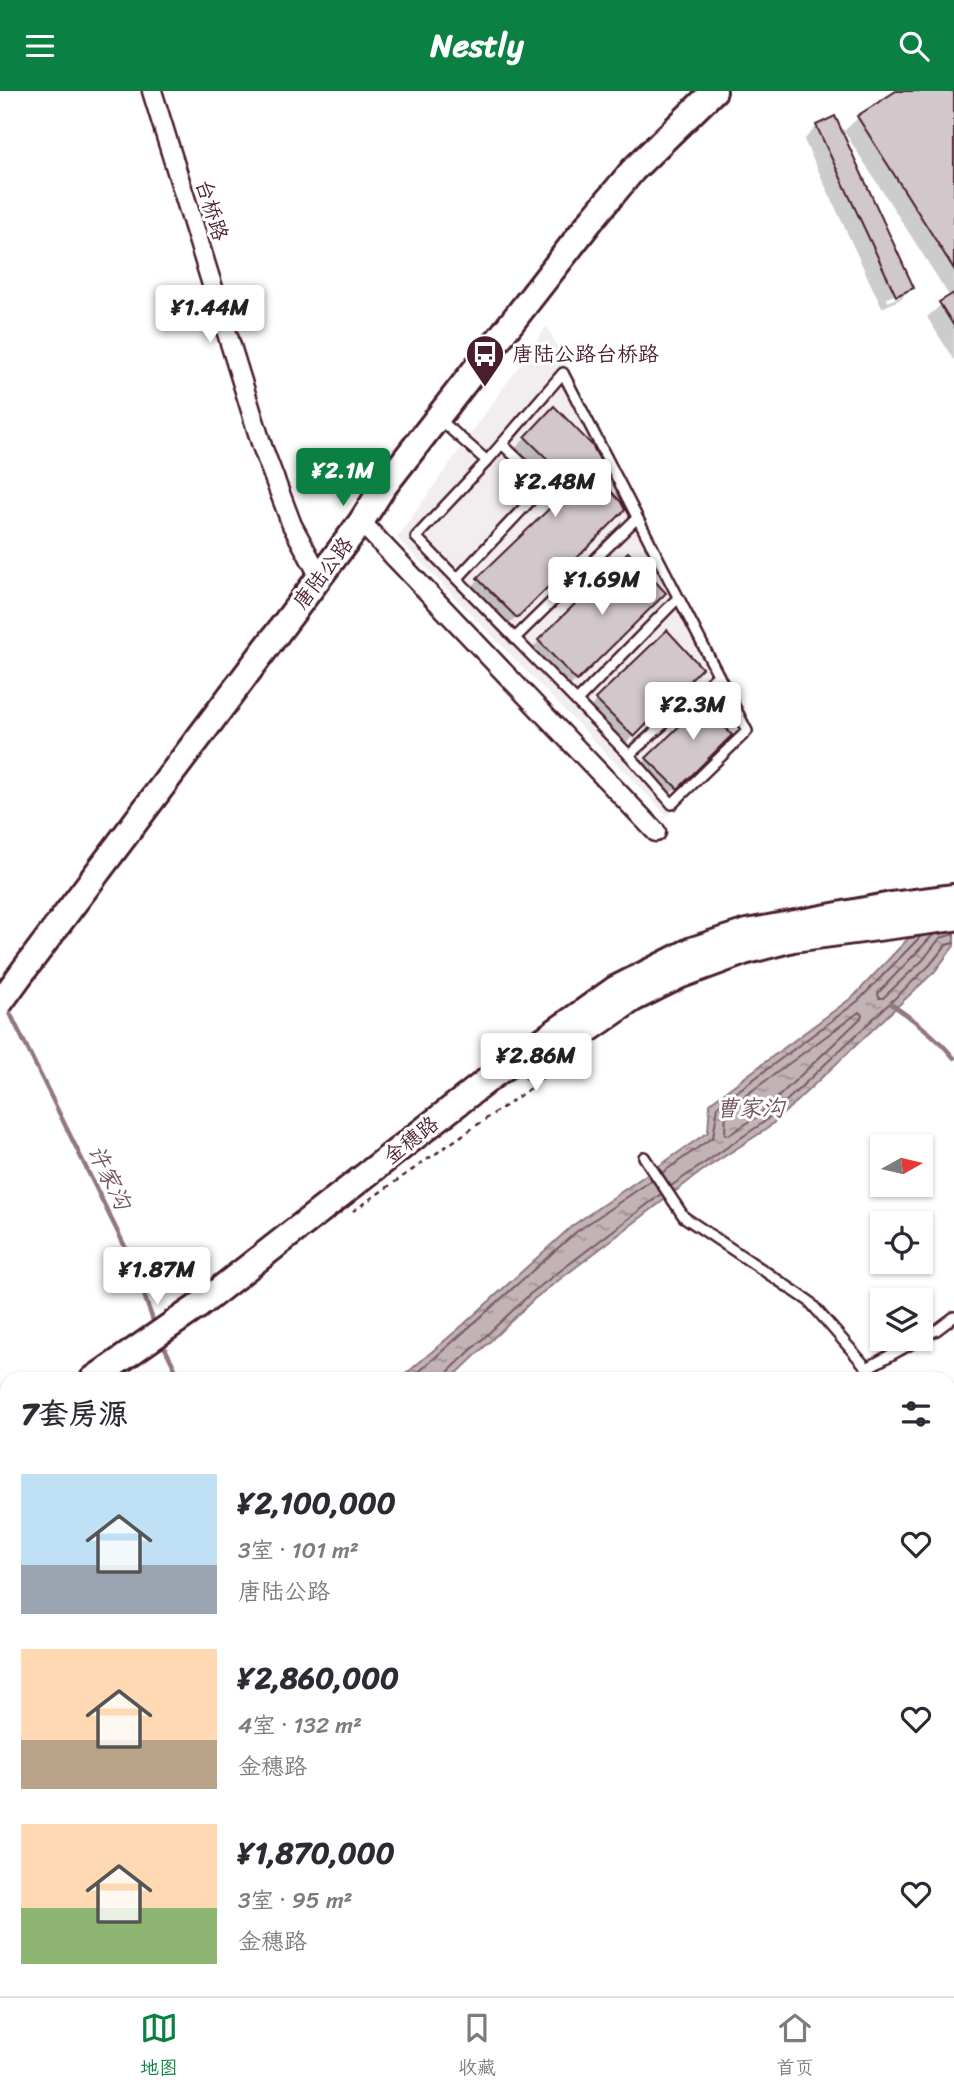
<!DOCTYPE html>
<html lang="zh">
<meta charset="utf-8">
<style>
body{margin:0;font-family:Sriracha,"LXGW WenKai TC",sans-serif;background:#f7f7f7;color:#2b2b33;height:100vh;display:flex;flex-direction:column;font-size:26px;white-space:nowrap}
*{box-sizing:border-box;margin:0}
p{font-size:23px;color:#7c7c81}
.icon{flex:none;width:38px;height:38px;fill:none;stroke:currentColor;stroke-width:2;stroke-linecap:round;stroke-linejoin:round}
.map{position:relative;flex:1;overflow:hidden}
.sheet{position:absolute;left:0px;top:1281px;width:956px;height:625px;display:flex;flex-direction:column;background:#fff;border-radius:21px 21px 0 0;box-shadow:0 2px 5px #0004}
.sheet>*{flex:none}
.needle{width:46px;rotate:82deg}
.tools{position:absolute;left:870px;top:1043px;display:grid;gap:14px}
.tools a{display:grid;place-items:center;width:63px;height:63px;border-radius:0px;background:#fff;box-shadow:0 2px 5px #0004;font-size:35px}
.price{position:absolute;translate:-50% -60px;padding:0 16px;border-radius:7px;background:#fff;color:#222;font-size:23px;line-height:46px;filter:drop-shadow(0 2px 4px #0008)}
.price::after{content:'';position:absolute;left:50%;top:42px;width:21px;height:16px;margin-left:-10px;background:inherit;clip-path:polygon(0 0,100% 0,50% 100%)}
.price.on{background:#0b8043;color:#fff}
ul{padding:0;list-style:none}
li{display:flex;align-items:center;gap:21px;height:175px;padding:0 21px}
li span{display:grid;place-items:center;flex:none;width:196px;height:140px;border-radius:0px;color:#555}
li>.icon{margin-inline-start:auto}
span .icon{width:84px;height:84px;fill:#fffc;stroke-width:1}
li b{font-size:30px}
h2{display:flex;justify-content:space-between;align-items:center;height:84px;padding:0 21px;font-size:30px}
header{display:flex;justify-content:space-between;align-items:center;height:91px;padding:0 21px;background:#0b8043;color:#fff;font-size:32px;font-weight:700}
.tab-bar{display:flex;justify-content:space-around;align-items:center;height:98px;border-top:2px solid #e1e1e2;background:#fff;font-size:19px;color:#7c7c81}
.tab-bar a{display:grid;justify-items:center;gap:4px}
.tab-bar .on{color:#0b8043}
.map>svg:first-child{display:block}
.built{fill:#f2eeef}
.water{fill:url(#water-ripples);stroke:#91787e;stroke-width:2}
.shadow{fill:#0003;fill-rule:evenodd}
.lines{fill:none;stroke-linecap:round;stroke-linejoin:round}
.shore{stroke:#7a5a63;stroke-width:2}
.stream{stroke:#91787e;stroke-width:4.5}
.building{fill:#d2c7cb;stroke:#4a1f2b;stroke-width:2}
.lane-casing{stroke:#4a1f2b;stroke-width:14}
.street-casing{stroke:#4a1f2b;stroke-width:23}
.secondary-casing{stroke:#4a1f2b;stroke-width:30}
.path{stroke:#4a1f2b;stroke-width:2.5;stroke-dasharray:5 5;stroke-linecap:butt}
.lane{stroke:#fff;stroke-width:9}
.street{stroke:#fff;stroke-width:18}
.secondary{stroke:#fff;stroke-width:24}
.secondary-bridge-casing{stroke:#4a1f2b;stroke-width:30;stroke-linecap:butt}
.secondary-bridge{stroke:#fff;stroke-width:24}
.labels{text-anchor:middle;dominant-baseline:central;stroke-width:6;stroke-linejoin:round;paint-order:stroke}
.street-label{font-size:21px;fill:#4a1f2b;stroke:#fff}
.poi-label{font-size:21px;fill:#4a1f2b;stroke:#fff;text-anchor:start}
.water-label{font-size:23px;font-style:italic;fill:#74535c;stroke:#fff}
</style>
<header><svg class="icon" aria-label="menu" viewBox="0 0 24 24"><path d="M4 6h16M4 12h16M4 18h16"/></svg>Nestly<svg class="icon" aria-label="search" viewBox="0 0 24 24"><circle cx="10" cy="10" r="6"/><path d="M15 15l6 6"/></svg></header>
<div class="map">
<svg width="954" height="1905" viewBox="0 0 954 1905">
<defs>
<pattern id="water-ripples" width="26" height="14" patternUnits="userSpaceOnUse" patternTransform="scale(1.75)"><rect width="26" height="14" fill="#c1b3b6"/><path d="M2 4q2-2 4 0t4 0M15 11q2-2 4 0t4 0" fill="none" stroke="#9f9194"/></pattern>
</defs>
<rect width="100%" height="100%" fill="#fff"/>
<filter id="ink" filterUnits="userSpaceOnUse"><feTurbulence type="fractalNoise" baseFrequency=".0143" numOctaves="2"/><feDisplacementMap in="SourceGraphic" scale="14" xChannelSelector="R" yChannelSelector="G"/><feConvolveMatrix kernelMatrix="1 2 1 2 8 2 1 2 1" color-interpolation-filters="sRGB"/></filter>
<g filter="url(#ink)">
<polygon class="built" points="547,235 753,645 667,725 397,447"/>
<polygon class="water" points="954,799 954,855 935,880 768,1037 702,1080 534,1208 451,1288 400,1288 463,1234 572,1135 708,1041 710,1012 854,905"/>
<g class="shadow">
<polygon points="899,0 954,0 954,269 927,226 950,206 844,40 858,27"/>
<path d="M817,35L912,196L899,209L882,217L804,49ZM899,202V206L888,211L887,207Z"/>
<polygon points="541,330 623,418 503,539 466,501 562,408 513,360"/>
<polygon points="628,464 664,502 563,602 526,563"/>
<polygon points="667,541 700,577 620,658 584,622"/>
<polygon points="714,603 720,635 730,645 663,710 634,681"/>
</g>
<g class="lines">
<g class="shore">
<polyline points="933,844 878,902 879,907 883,907 923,869 940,847 954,843"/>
<polygon points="859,921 862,924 861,927 759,1024 729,1044 725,1043 726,1019"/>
<polyline points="662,1082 713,1046 718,1015 858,910 920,846"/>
<polyline points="671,1095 764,1031 929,875 946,854 954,852"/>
<polyline points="411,1288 576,1141 652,1089"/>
<polyline points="446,1288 449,1280 530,1203 661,1103"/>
</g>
<g class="stream">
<path d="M891,913C914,929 936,945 954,967"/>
<polyline points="7,916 132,1170 155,1235"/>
<polyline points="161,1249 180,1288"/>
<polyline points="613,1905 615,1899"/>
</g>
</g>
<g class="building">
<polygon points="896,0 954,0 954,178 857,25"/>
<polygon points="835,25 914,197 896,205 816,34"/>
<polygon points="954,202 954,235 939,211"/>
<polygon points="554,315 592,354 601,371 592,380 621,411 625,419 517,527 477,487 574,394 525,346"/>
<polygon points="628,461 666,502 577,590 538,549"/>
<polygon points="667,539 702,577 634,646 595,608"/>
<polygon points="715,601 724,611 732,626 723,635 732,644 678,698 646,667"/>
</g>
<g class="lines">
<g class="lane-casing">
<g id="lane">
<polygon points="563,282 747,640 672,713 629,664 416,446 487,370"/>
<polyline points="439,328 487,370"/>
<polyline points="457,488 545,394 502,353"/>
<polyline points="515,547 637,427"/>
<polyline points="577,610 678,507"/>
<polyline points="629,664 718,584"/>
<polyline points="644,1066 684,1126 809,1210 867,1277 938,1238 954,1226"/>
<polyline points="680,1899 684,1905"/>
</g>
</g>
<g class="street-casing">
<g id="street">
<polyline points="152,0 262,355 292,434 320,486"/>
<polyline points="361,431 656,741"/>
<polyline points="948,1817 954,1812"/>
<polyline points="855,1905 862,1899"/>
</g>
</g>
<g class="secondary-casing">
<g id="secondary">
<polyline points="24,879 361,431 382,398 593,127 633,79 714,0"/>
<polyline points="534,976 633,908 679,885 744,861 793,848 954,827"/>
<polyline points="93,1288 197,1216 494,984 615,898 692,859 747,841 892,814 954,806"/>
<polyline points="0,1363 7,1358"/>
</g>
</g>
<polyline class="path" points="353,1120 532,996"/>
<use href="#lane" class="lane"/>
<use href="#street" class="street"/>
<use href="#secondary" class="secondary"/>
<g class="secondary-bridge-casing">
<polyline id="secondary-bridge" points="0,912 24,879"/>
</g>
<use href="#secondary-bridge" class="secondary-bridge"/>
</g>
</g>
<defs>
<g id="bus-pin" transform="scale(2.0125)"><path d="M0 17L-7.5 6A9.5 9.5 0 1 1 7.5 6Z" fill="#4a1f2b" stroke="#fff"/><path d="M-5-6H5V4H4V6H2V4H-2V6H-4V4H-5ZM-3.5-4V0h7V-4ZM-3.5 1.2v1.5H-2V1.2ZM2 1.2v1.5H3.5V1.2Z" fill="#fff"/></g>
</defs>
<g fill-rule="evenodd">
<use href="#bus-pin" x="485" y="263"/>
</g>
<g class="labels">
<g class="street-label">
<text transform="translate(212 119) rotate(73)">台桥路</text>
<text transform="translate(323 482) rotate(-53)">唐陆公路</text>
<text transform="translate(411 1049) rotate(-38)">金穗路</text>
</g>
<g class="poi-label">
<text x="512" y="263">唐陆公路台桥路</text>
</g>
<g class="water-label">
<text x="750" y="1017">曹家沟</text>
<text transform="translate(109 1086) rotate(64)">许家沟</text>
</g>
</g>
</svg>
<div class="tools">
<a><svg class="needle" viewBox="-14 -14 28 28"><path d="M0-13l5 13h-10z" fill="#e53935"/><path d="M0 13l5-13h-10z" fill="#7c7c81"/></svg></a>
<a><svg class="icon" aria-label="locate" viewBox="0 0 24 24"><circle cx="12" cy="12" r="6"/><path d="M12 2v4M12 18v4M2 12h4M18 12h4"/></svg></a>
<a><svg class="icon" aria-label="layers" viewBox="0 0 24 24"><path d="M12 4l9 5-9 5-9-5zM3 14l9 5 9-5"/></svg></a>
</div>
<b class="price" style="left:210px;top:254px">¥1.44M</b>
<b class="price on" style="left:343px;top:417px">¥2.1M</b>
<b class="price" style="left:555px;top:428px">¥2.48M</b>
<b class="price" style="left:602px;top:526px">¥1.69M</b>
<b class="price" style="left:693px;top:651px">¥2.3M</b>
<b class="price" style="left:536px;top:1002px">¥2.86M</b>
<b class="price" style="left:157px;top:1216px">¥1.87M</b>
<section class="sheet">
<h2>7套房源<svg class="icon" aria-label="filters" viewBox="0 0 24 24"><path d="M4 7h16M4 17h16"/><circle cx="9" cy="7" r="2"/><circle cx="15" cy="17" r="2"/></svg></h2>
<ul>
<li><span style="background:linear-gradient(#bfe0f5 65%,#9aa5b1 0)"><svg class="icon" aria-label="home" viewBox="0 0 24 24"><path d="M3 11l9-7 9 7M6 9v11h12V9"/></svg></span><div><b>¥2,100,000</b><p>3室 · 101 m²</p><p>唐陆公路</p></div><svg class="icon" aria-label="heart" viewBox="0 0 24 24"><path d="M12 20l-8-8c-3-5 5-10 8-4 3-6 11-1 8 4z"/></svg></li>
<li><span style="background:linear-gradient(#ffd9b3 65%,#b9a48a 0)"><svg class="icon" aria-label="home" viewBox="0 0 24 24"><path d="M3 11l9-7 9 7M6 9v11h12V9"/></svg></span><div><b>¥2,860,000</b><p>4室 · 132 m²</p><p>金穗路</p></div><svg class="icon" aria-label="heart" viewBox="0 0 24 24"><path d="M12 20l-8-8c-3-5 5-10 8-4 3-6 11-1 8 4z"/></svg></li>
<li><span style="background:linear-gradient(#ffd9b3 60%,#8fb573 0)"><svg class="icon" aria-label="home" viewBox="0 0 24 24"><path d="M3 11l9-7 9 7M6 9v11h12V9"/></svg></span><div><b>¥1,870,000</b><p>3室 · 95 m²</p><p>金穗路</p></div><svg class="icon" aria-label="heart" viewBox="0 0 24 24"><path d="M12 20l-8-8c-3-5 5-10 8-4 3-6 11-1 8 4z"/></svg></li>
</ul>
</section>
</div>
<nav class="tab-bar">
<a class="on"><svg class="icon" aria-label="map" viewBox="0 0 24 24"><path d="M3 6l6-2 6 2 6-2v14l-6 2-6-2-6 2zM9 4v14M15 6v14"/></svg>地图</a>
<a><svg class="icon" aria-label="saved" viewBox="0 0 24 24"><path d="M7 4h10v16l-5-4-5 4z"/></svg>收藏</a>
<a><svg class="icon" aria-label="home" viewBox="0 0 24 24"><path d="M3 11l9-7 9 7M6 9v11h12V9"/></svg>首页</a>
</nav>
